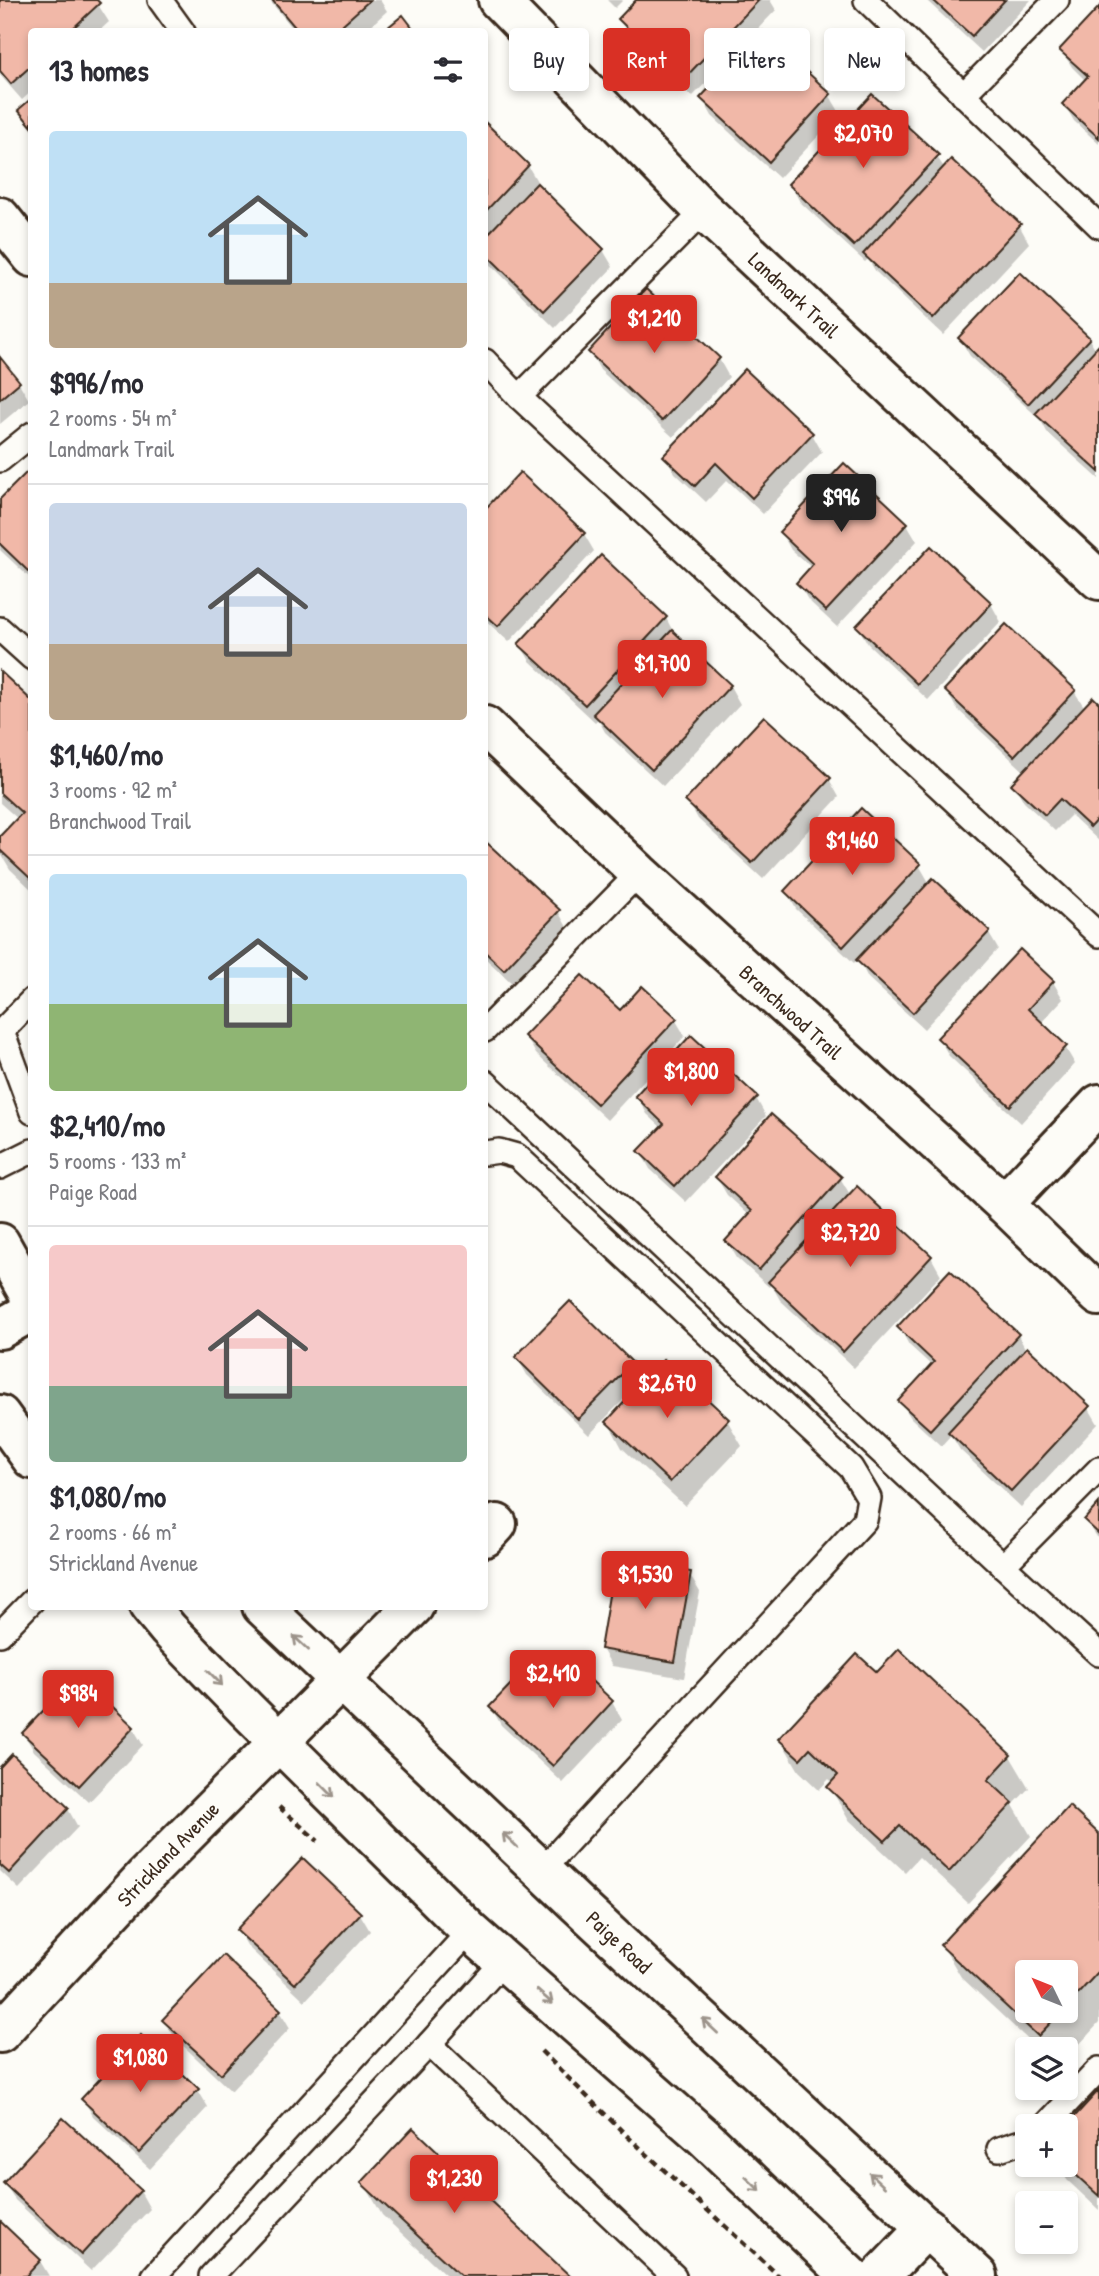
<!DOCTYPE html>
<meta charset="utf-8">
<style>
body{margin:0;font-family:"Patrick Hand",sans-serif;background:#f2f2f3;color:#2b2b33;height:100vh;display:flex;flex-direction:column;font-size:26px;white-space:nowrap}
*{box-sizing:border-box;margin:0}
p{font-size:23px;color:#7c7c81}
.icon{flex:none;width:38px;height:38px;fill:none;stroke:currentColor;stroke-width:2;stroke-linecap:round;stroke-linejoin:round}
.map{position:relative;flex:1;overflow:hidden}
.details{position:absolute;left:28px;top:28px;width:460px;height:1582px;display:flex;flex-direction:column;background:#fff;border-radius:7px;box-shadow:0 4px 10px #0003}
.details>*{flex:none}
.banner{position:absolute;left:509px;top:28px;width:485px;height:63px;display:flex;gap:14px}
.needle{width:46px;rotate:313deg}
.buttons{position:absolute;left:1015px;top:1960px;display:grid;gap:14px}
.buttons a{display:grid;place-items:center;width:63px;height:63px;border-radius:7px;background:#fff;box-shadow:0 4px 10px #0003;font-size:35px}
.price{position:absolute;translate:-50% -60px;padding:0 16px;border-radius:7px;background:#d93025;color:#fff;font-size:23px;line-height:46px;filter:drop-shadow(0 2px 4px #0008)}
.price::after{content:'';position:absolute;left:50%;top:42px;width:21px;height:16px;margin-left:-10px;background:inherit;clip-path:polygon(0 0,100% 0,50% 100%)}
.price.selected{background:#222;color:#fff}
ul{padding:0;list-style:none}
li{display:grid;align-content:center;gap:14px;height:371px;padding:0 21px}
li+li{border-top:2px solid #e1e1e2}
li span{display:grid;place-items:center;height:217px;border-radius:7px;color:#555}
li>.icon{margin-inline-start:auto}
span .icon{width:126px;height:126px;fill:#fffc;stroke-width:1}
li b{font-size:30px}
h2{display:flex;justify-content:space-between;align-items:center;height:84px;padding:0 21px;font-size:30px}
.tag{padding:0 24px;border-radius:7px;background:#fff;box-shadow:0 4px 10px #0003;font-size:24px;line-height:63px}
.tag.selected{background:#d93025;color:#fff}
.map>svg:first-child{display:block}
.shadow{fill:#0003;fill-rule:evenodd}
.building{fill:#f1b8a8;stroke:#3b2a1e;stroke-width:2}
.lines{fill:none;stroke-linecap:round;stroke-linejoin:round}
.service-casing{stroke:#3b2a1e;stroke-width:28}
.minor-casing{stroke:#3b2a1e;stroke-width:44}
.secondary-casing{stroke:#3b2a1e;stroke-width:44}
.path{stroke:#3b2a1e;stroke-width:4.5;stroke-dasharray:7 5;stroke-linecap:butt}
.service{stroke:#fdfcf7;stroke-width:23}
.minor{stroke:#fdfcf7;stroke-width:38}
.secondary{stroke:#fdfcf7;stroke-width:38}
.oneway{stroke:#9c938a}
.labels{text-anchor:middle;dominant-baseline:central;stroke-width:5;stroke-linejoin:round;paint-order:stroke}
.street-label{font-size:21px;fill:#3b2a1e;stroke:#fdfcf7}
</style>
<div class="map">
<svg width="1099" height="2276" viewBox="0 0 1099 2276">
<rect width="100%" height="100%" fill="#fdfcf7"/>
<filter id="ink" filterUnits="userSpaceOnUse"><feTurbulence type="fractalNoise" baseFrequency=".0143" numOctaves="2"/><feDisplacementMap in="SourceGraphic" scale="14" xChannelSelector="R" yChannelSelector="G"/><feConvolveMatrix kernelMatrix="1 2 1 2 8 2 1 2 1" color-interpolation-filters="sRGB"/></filter>
<g filter="url(#ink)">
<g class="shadow">
<polygon points="0,0 95,0 109,22 98,32 32,32 32,91 22,100 0,75"/>
<polygon points="269,0 380,0 387,11 364,32 296,32"/>
<polygon points="607,0 623,0 615,8"/>
<polygon points="639,0 770,0 776,10 692,97 630,37 620,20"/>
<polygon points="926,0 1031,0 982,52"/>
<polygon points="1099,10 1099,144 1074,121 1064,104 1086,81 1072,67 1061,50"/>
<polygon points="763,33 830,96 840,113 779,178 712,116 702,98"/>
<polygon points="485,124 528,166 538,183 536,185 603,250 613,267 555,328 489,263 485,256"/>
<polygon points="937,157 945,169 1019,225 1029,243 943,335 876,272 868,259 865,262 800,202 790,184"/>
<polygon points="646,291 719,359 729,377 673,437 600,370 590,352"/>
<polygon points="960,339 1089,339 1096,351 1099,347 1099,479 1047,432 1040,419 970,356"/>
<polygon points="0,360 19,383 29,400 0,424"/>
<polygon points="812,434 822,452 763,514 727,480 706,502 675,473 665,456"/>
<polygon points="32,469 32,580 0,550 0,502"/>
<polygon points="520,474 584,534 594,551 509,642 485,620 485,512"/>
<polygon points="907,524 917,541 837,627 808,600 798,583 812,568 791,550 781,532"/>
<polygon points="991,604 1001,622 928,700 868,644 858,627"/>
<polygon points="666,618 676,637 730,686 740,704 663,786 605,732 598,719 595,722 530,661 520,644"/>
<polygon points="0,674 32,703 32,890 10,869 0,852 0,839 18,819 0,803"/>
<polygon points="946,690 1074,691 1085,708 1099,705 1099,841 1071,815 1055,831 1024,802 1014,784 1025,772 956,708"/>
<polygon points="829,779 839,797 763,879 698,819 688,801"/>
<polygon points="486,844 558,911 568,929 515,986 485,958"/>
<polygon points="919,865 930,884 988,932 998,949 924,1029 868,978 858,959 854,963 796,909 786,891"/>
<polygon points="1053,982 1063,999 1040,1024 1065,1047 1075,1064 1021,1123 949,1056 939,1038"/>
<polygon points="620,1013 675,1019 685,1036 607,1120 536,1054 526,1037"/>
<polygon points="637,1096 756,1098 766,1116 686,1202 650,1169 640,1151 662,1128 647,1114"/>
<polygon points="717,1178 840,1178 851,1196 857,1189 931,1257 941,1275 854,1368 780,1300 771,1284 769,1287 737,1258 727,1241 750,1216 727,1195"/>
<polygon points="950,1272 1018,1335 1026,1350 1088,1407 1098,1424 1021,1507 960,1450 951,1435 941,1446 911,1418 900,1401 932,1366 909,1345 899,1327"/>
<polygon points="517,1357 632,1364 644,1384 727,1420 742,1446 685,1506 622,1448 608,1422 633,1395 631,1392 589,1435 527,1375"/>
<polygon points="1099,1506 1099,1540 1086,1520"/>
<polygon points="689,1574 700,1592 684,1678 612,1666 602,1649"/>
<polygon points="566,1659 612,1702 622,1720 563,1783 501,1725 491,1707 529,1699"/>
<polygon points="877,1675 1010,1756 1029,1788 1013,1805 1031,1836 968,1903 919,1857 905,1872 848,1819 830,1787 833,1783 829,1779 819,1790 799,1771 780,1739"/>
<polygon points="133,1728 143,1745 89,1802 34,1751 24,1734"/>
<polygon points="0,1769 68,1809 78,1827 19,1889 0,1871"/>
<path d="M1099,1837V2023L1066,2059V2049H1038L961,1977L942,1945ZM1027,1972H1066V2011H1027Z"/>
<polygon points="360,1914 370,1931 305,2001 248,1947 238,1930"/>
<polygon points="280,2011 290,2028 231,2091 175,2038 165,2021"/>
<polygon points="198,2090 208,2107 150,2169 93,2116 83,2099"/>
<polygon points="1099,2093 1099,2210 1067,2180 1058,2165 1066,2165 1066,2129"/>
<polygon points="5,2183 140,2191 150,2209 91,2271 15,2200"/>
<polygon points="364,2183 568,2276 447,2276 382,2215"/>
<polygon points="0,2224 40,2261 49,2276 0,2276"/>
</g>
<g class="building">
<polygon points="0,0 97,0 100,3 69,32 32,32 32,65 11,84 0,71"/>
<polygon points="272,0 370,0 334,32 299,32"/>
<polygon points="636,0 759,0 682,81 618,19"/>
<polygon points="933,0 1005,0 972,36"/>
<polygon points="1099,7 1099,138 1062,104 1088,76 1059,50"/>
<polygon points="403,15 416,32 382,32"/>
<polygon points="763,31 831,94 769,162 700,98"/>
<polygon points="872,94 939,155 854,246 788,184"/>
<polygon points="32,98 32,127 18,110"/>
<polygon points="485,122 529,165 485,212"/>
<polygon points="951,159 1021,224 933,319 863,254"/>
<polygon points="537,183 604,249 544,311 485,253 485,237"/>
<polygon points="1020,272 1090,338 1028,404 958,338"/>
<polygon points="646,289 720,358 662,421 588,352"/>
<polygon points="1099,345 1099,472 1035,414"/>
<polygon points="0,357 20,382 0,399"/>
<polygon points="745,369 813,433 752,498 716,463 695,486 663,456"/>
<polygon points="844,463 908,523 826,611 796,583 813,564 779,532"/>
<polygon points="32,467 32,575 0,544 0,499"/>
<polygon points="520,472 585,533 498,626 485,614 485,509"/>
<polygon points="931,546 992,603 917,684 856,626"/>
<polygon points="601,555 667,617 585,705 518,644"/>
<polygon points="1006,624 1076,690 1014,756 944,690"/>
<polygon points="672,630 731,685 652,770 593,714"/>
<polygon points="0,671 32,701 32,880 0,850 0,836 22,813 0,793"/>
<polygon points="1093,697 1099,703 1099,817 1090,827 1060,799 1045,815 1011,784"/>
<polygon points="764,716 831,778 752,863 685,801"/>
<polygon points="861,808 921,864 843,947 784,891"/>
<polygon points="485,841 560,910 504,970 485,952"/>
<polygon points="933,878 990,931 913,1013 856,960"/>
<polygon points="1020,949 1054,981 1028,1009 1067,1046 1010,1106 937,1038"/>
<polygon points="582,975 620,1010 642,986 677,1018 597,1104 524,1036"/>
<polygon points="691,1035 758,1097 675,1186 638,1151 664,1124 635,1096"/>
<polygon points="771,1114 842,1177 759,1270 725,1241 752,1211 715,1177"/>
<polygon points="857,1186 932,1256 843,1352 768,1282"/>
<polygon points="950,1270 1019,1334 930,1430 898,1401 934,1362 897,1327"/>
<polygon points="570,1301 633,1363 578,1419 515,1357"/>
<polygon points="1027,1347 1090,1406 1011,1491 948,1432"/>
<polygon points="664,1359 729,1419 670,1482 606,1422"/>
<polygon points="1099,1503 1099,1534 1084,1520"/>
<polygon points="615,1560 691,1572 675,1662 600,1649"/>
<polygon points="899,1649 1011,1755 988,1780 1013,1803 949,1872 900,1826 885,1841 827,1787 838,1775 810,1748 800,1759 778,1739 857,1654 877,1672"/>
<polygon points="566,1657 613,1701 553,1766 489,1707 513,1682 529,1697"/>
<polygon points="78,1674 134,1727 79,1786 22,1733"/>
<polygon points="12,1754 69,1808 9,1873 0,1865 0,1767"/>
<polygon points="1069,1806 1099,1834 1099,1971 1066,2007 1066,1972 1027,1972 1027,2011 1062,2011 1038,2036 940,1945"/>
<polygon points="303,1858 361,1913 295,1984 236,1930"/>
<polygon points="223,1955 281,2010 221,2074 162,2020"/>
<polygon points="141,2035 199,2089 139,2153 81,2099"/>
<polygon points="1099,2090 1099,2196 1065,2165 1066,2126"/>
<polygon points="63,2118 141,2190 81,2255 3,2183"/>
<polygon points="413,2128 570,2276 461,2276 361,2183"/>
<polygon points="0,2221 41,2260 26,2276 0,2276"/>
</g>
<g class="lines">
<g class="service-casing">
<g id="service">
<polyline points="160,0 183,32"/>
<polyline points="866,0 1099,226"/>
<polyline points="963,95 1057,0"/>
<polyline points="485,361 519,397 1099,935"/>
<polyline points="519,397 704,211"/>
<polyline points="0,460 32,434"/>
<polyline points="0,629 32,658"/>
<polyline points="32,1000 2,1031 32,1112"/>
<polyline points="485,1030 639,873"/>
<polyline points="485,1082 1003,1566"/>
<polyline points="485,1153 499,1151 517,1156 851,1468 869,1498 865,1520 542,1870"/>
<polyline points="0,1167 32,1151"/>
<polyline points="1099,1469 1003,1566 1099,1654"/>
<polyline points="0,1634 32,1601"/>
<polyline points="504,1961 429,2044 674,2276"/>
<polyline points="1045,2126 1099,2069"/>
<polyline points="999,2149 1027,2140"/>
<polyline points="154,2276 470,1931"/>
<polyline points="211,2276 429,2044"/>
</g>
</g>
<g class="minor-casing">
<g id="minor">
<polyline points="498,0 704,211 1099,580"/>
<polyline points="0,217 32,257"/>
<polyline points="485,726 639,873 1004,1204 1099,1296"/>
<polyline points="1004,1204 1099,1104"/>
<polyline points="0,1329 32,1311"/>
<polyline points="485,1537 497,1524"/>
<polyline points="0,2033 145,1876 414,1606"/>
</g>
</g>
<g class="secondary-casing">
<g id="secondary">
<polyline points="0,1243 32,1300"/>
<polyline points="0,1415 32,1459"/>
<polyline points="149,1606 168,1629 246,1709 470,1931 704,2137 850,2276"/>
<polyline points="262,1606 577,1904 978,2276"/>
<polyline points="880,2276 927,2227"/>
</g>
</g>
<g class="path">
<polyline points="279,1807 318,1841"/>
<polyline points="541,2051 625,2134 779,2276"/>
</g>
<use href="#service" class="service"/>
<use href="#minor" class="minor"/>
<use href="#secondary" class="secondary"/>
</g>
<defs><path id="oneway-shaft" d="M-6 0H5M1.5-3L5.5 0L1.5 3" fill="none" stroke-width="1.6" stroke-linecap="round" stroke-linejoin="round" transform="scale(1.75)"/></defs>
<g class="oneway">
<use href="#oneway-shaft" transform="translate(301 1643) rotate(-137)"/>
<use href="#oneway-shaft" transform="translate(215 1678) rotate(46)"/>
<use href="#oneway-shaft" transform="translate(327 1790) rotate(45)"/>
<use href="#oneway-shaft" transform="translate(510 1840) rotate(-136)"/>
<use href="#oneway-shaft" transform="translate(545 1997) rotate(41)"/>
<use href="#oneway-shaft" transform="translate(710 2026) rotate(-137)"/>
<use href="#oneway-shaft" transform="translate(877 2180) rotate(-137)"/>
<use href="#oneway-shaft" transform="translate(753 2184) rotate(44)"/>
</g>
</g>
<g class="labels">
<g class="street-label">
<text transform="translate(794 295) rotate(43)">Landmark Trail</text>
<text transform="translate(791 1012) rotate(42)">Branchwood Trail</text>
<text transform="translate(168 1854) rotate(-46)">Strickland Avenue</text>
<text transform="translate(619 1942) rotate(43)">Paige Road</text>
</g>
</g>
</svg>
<div class="buttons">
<a><svg class="needle" viewBox="-14 -14 28 28"><path d="M0-13l5 13h-10z" fill="#e53935"/><path d="M0 13l5-13h-10z" fill="#7c7c81"/></svg></a>
<a><svg class="icon" aria-label="layers" viewBox="0 0 24 24"><path d="M12 4l9 5-9 5-9-5zM3 14l9 5 9-5"/></svg></a>
<a>+</a>
<a>−</a>
</div>
<b class="price" style="left:863px;top:170px">$2,070</b>
<b class="price" style="left:654px;top:355px">$1,210</b>
<b class="price selected" style="left:841px;top:534px">$996</b>
<b class="price" style="left:662px;top:700px">$1,700</b>
<b class="price" style="left:852px;top:877px">$1,460</b>
<b class="price" style="left:691px;top:1108px">$1,800</b>
<b class="price" style="left:850px;top:1269px">$2,720</b>
<b class="price" style="left:667px;top:1420px">$2,670</b>
<b class="price" style="left:645px;top:1611px">$1,530</b>
<b class="price" style="left:553px;top:1710px">$2,410</b>
<b class="price" style="left:78px;top:1730px">$984</b>
<b class="price" style="left:140px;top:2094px">$1,080</b>
<b class="price" style="left:454px;top:2215px">$1,230</b>
<div class="banner">
<a class="tag">Buy</a>
<a class="tag selected">Rent</a>
<a class="tag">Filters</a>
<a class="tag">New</a>
</div>
<section class="details">
<h2>13 homes<svg class="icon" aria-label="filters" viewBox="0 0 24 24"><path d="M4 7h16M4 17h16"/><circle cx="9" cy="7" r="2"/><circle cx="15" cy="17" r="2"/></svg></h2>
<ul>
<li><span style="background:linear-gradient(#bfe0f5 70%,#b9a48a 0)"><svg class="icon" aria-label="home" viewBox="0 0 24 24"><path d="M3 11l9-7 9 7M6 9v11h12V9"/></svg></span><div><b>$996/mo</b><p>2 rooms · 54 m²</p><p>Landmark Trail</p></div></li>
<li><span style="background:linear-gradient(#c9d6e8 65%,#b9a48a 0)"><svg class="icon" aria-label="home" viewBox="0 0 24 24"><path d="M3 11l9-7 9 7M6 9v11h12V9"/></svg></span><div><b>$1,460/mo</b><p>3 rooms · 92 m²</p><p>Branchwood Trail</p></div></li>
<li><span style="background:linear-gradient(#bfe0f5 60%,#8fb573 0)"><svg class="icon" aria-label="home" viewBox="0 0 24 24"><path d="M3 11l9-7 9 7M6 9v11h12V9"/></svg></span><div><b>$2,410/mo</b><p>5 rooms · 133 m²</p><p>Paige Road</p></div></li>
<li><span style="background:linear-gradient(#f6c9c9 65%,#7fa58c 0)"><svg class="icon" aria-label="home" viewBox="0 0 24 24"><path d="M3 11l9-7 9 7M6 9v11h12V9"/></svg></span><div><b>$1,080/mo</b><p>2 rooms · 66 m²</p><p>Strickland Avenue</p></div></li>
</ul>
</section>
</div>
